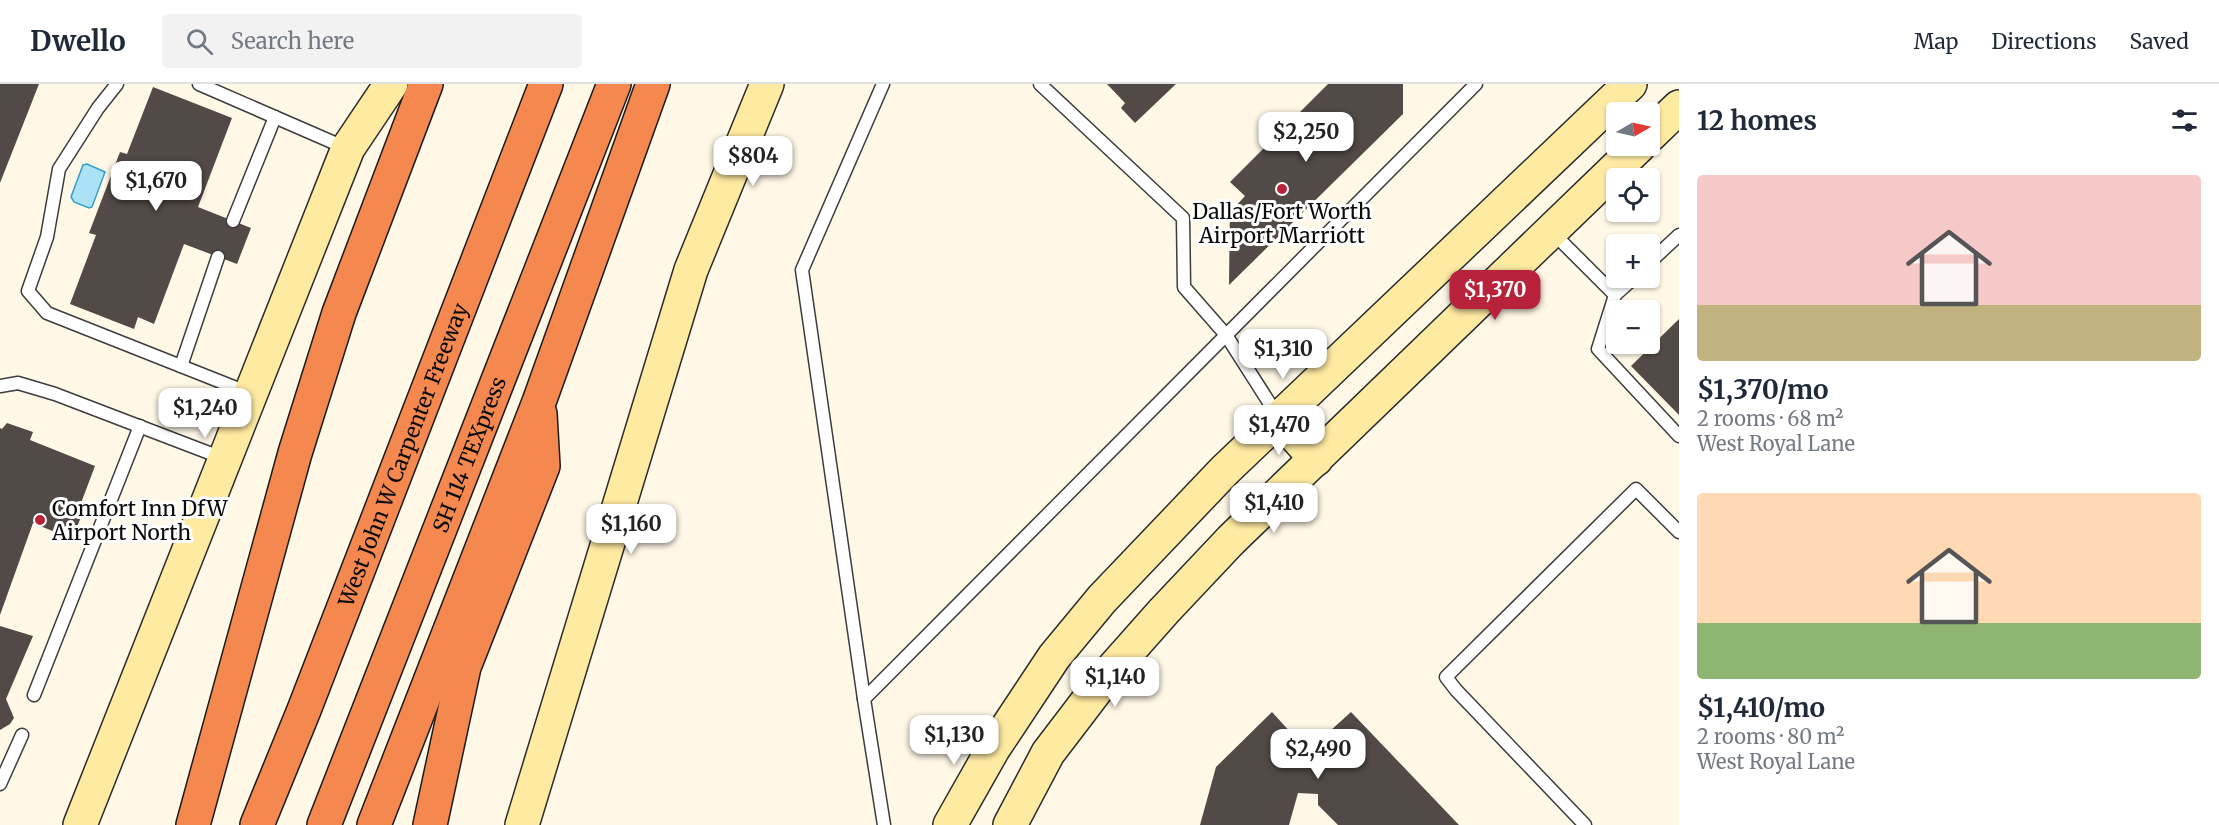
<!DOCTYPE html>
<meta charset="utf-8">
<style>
body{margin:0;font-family:Merriweather,serif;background:#f2f2f3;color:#1f2937;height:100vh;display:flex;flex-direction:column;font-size:22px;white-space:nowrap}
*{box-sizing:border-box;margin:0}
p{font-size:20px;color:#747a83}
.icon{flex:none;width:33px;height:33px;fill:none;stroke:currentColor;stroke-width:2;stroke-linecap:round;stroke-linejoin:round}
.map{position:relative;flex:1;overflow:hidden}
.drawer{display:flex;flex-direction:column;background:#fff;width:540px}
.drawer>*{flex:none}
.needle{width:39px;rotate:81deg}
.buttons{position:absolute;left:1606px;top:18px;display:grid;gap:12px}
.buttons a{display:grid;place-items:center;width:54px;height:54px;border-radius:6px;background:#fff;box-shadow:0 2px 4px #0004;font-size:30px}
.price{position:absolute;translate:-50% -51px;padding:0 14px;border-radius:12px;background:#fff;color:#222;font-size:20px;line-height:39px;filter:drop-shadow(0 2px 3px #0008)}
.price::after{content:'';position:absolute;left:50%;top:36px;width:18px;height:14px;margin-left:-9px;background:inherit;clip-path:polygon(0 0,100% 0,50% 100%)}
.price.on{background:#b8233b;color:#fff}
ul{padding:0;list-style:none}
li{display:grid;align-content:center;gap:12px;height:318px;padding:0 18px}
li span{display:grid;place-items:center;height:186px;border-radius:6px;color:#555}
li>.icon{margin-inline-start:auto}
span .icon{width:108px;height:108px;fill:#fffc;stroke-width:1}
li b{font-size:26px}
h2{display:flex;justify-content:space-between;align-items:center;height:72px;padding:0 18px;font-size:26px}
header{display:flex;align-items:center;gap:36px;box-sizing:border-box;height:84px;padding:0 30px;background:#fff;border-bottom:2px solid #e0e1e3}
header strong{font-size:28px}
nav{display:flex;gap:33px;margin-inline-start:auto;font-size:21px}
.search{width:420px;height:54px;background:#f2f2f3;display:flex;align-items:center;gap:15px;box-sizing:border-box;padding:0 21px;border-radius:6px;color:#747a83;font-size:22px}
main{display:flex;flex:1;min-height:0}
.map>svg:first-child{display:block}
.water{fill:#ace2f6;stroke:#33a0cc;stroke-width:1.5}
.building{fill:#524a46}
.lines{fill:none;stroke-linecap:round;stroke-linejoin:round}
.service-casing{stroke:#3d3d3d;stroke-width:15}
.secondary-casing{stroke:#2c2c2c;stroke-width:36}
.motorway-casing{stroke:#1b1b1b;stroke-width:36}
.service{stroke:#fff;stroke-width:12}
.secondary{stroke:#ffeaa2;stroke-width:33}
.motorway{stroke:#f4884f;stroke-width:33}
.poi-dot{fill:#b8233b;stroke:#fff;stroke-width:2}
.labels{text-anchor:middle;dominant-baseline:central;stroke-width:6;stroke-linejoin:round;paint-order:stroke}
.poi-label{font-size:21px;fill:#0a0a0a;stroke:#fff}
.street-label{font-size:21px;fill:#0a0a0a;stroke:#fff}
</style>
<header>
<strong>Dwello</strong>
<div class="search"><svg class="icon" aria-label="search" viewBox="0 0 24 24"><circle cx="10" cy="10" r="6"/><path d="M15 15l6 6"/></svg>Search here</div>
<nav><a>Map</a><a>Directions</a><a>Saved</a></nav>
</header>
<main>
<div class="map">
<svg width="1679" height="741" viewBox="0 0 1679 741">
<rect width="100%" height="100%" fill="#fff8e7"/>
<polygon class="water" points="87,80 105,88 92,123 89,124 74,118 71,113 83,81"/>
<g class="building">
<polygon points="0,0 39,0 0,99"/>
<polygon points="1107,0 1176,0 1135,39 1121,24 1125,19"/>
<polygon points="1328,0 1403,0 1403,30 1229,201 1230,120 1234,124 1245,112 1230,98"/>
<polygon points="153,3 232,34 198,123 251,144 237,180 184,160 154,240 138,233 134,245 70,220 96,151 89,149 120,68 127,70"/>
<polygon points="1679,235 1679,331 1631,282"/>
<polygon points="7,339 33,348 30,356 95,382 78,427 81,433 72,455 33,439 0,531 0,344 2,345"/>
<polygon points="0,542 33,552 6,615 14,634 10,640 0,646"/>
<polygon points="1272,628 1293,651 1330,653 1330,647 1351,628 1459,741 1338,741 1318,721 1318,710 1298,709 1289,741 1200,741 1216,683"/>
</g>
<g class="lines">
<g class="service-casing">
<g id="service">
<polyline points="117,0 98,24 59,85 47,153 28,207 47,229 249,309"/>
<polyline points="199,0 346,64"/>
<polyline points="883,0 802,186 864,615 1476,0"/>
<polyline points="1040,0 1183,134 1184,203 1226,251 1279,334"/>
<polyline points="233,137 275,33"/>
<polyline points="1553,149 1615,211 1598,265 1679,352"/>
<polyline points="1650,178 1679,151"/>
<polyline points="1615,211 1634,194"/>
<polyline points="181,282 218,173"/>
<polyline points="0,302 18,299 55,310 225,375"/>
<polyline points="34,611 140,342"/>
<polyline points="864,615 884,741"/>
<polyline points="0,700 22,651"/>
<polyline points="1585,741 1456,606 1446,593 1636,405 1679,448"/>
</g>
</g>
<g class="secondary-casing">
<g id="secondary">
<polyline points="1650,51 1679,23"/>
<polyline points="1280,335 1316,375"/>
<polyline points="80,741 348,64 391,0"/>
<polyline points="522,741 691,186 767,0"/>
<polyline points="950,741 993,665 1054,573 1102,515 1225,386 1630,0"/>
<polyline points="1010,741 1048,669 1109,589 1164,527 1231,456 1639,62"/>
</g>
</g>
<g class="motorway-casing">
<g id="motorway">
<polyline points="193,741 295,369 339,229 426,0"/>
<path id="s1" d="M257,741L304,626L546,0"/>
<path id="s2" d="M324,741L614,0"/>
<polyline points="374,741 539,318 653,0"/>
<polyline points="430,741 464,583 543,382 540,330"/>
</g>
</g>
<use href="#service" class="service"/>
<use href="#secondary" class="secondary"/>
<use href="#motorway" class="motorway"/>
</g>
<g class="poi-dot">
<circle cx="1282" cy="105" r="6"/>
<circle cx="40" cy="436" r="6"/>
</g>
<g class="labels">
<g class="poi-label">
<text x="1282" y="127">Dallas/Fort Worth<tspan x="1282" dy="24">Airport Marriott</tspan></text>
<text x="52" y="424" text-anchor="start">Comfort Inn DfW<tspan x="52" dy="24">Airport North</tspan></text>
</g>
<g class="street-label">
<text stroke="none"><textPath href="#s2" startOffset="398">SH 114 TEXpress</textPath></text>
<text stroke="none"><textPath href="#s1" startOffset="398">West John W Carpenter Freeway</textPath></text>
</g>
</g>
</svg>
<div class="buttons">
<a><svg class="needle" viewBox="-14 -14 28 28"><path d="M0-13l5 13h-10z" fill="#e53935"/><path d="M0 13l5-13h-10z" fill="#747a83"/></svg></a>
<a><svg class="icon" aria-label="locate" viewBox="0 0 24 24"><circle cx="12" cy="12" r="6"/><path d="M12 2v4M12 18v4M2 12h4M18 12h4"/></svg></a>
<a>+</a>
<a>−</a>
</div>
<b class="price" style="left:1306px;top:79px">$2,250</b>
<b class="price" style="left:753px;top:103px">$804</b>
<b class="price" style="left:156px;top:128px">$1,670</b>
<b class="price on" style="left:1495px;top:237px">$1,370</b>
<b class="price" style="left:1283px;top:296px">$1,310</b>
<b class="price" style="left:205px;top:355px">$1,240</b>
<b class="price" style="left:1279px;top:372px">$1,470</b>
<b class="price" style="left:1274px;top:450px">$1,410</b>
<b class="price" style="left:631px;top:471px">$1,160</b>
<b class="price" style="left:1115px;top:624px">$1,140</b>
<b class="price" style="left:954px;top:682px">$1,130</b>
<b class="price" style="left:1318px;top:696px">$2,490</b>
</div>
<section class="drawer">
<h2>12 homes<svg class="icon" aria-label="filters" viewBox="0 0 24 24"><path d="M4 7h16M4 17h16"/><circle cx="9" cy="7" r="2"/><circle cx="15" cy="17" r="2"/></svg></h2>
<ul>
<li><span style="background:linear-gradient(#f6c9c9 70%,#c2b280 0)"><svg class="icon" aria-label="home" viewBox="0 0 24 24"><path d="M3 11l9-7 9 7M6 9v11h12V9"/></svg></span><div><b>$1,370/mo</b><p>2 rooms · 68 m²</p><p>West Royal Lane</p></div></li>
<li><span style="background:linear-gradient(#ffd9b3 70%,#8fb573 0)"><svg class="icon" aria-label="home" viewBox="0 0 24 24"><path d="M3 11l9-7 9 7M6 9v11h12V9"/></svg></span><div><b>$1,410/mo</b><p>2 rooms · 80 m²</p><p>West Royal Lane</p></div></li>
</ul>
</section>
</main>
